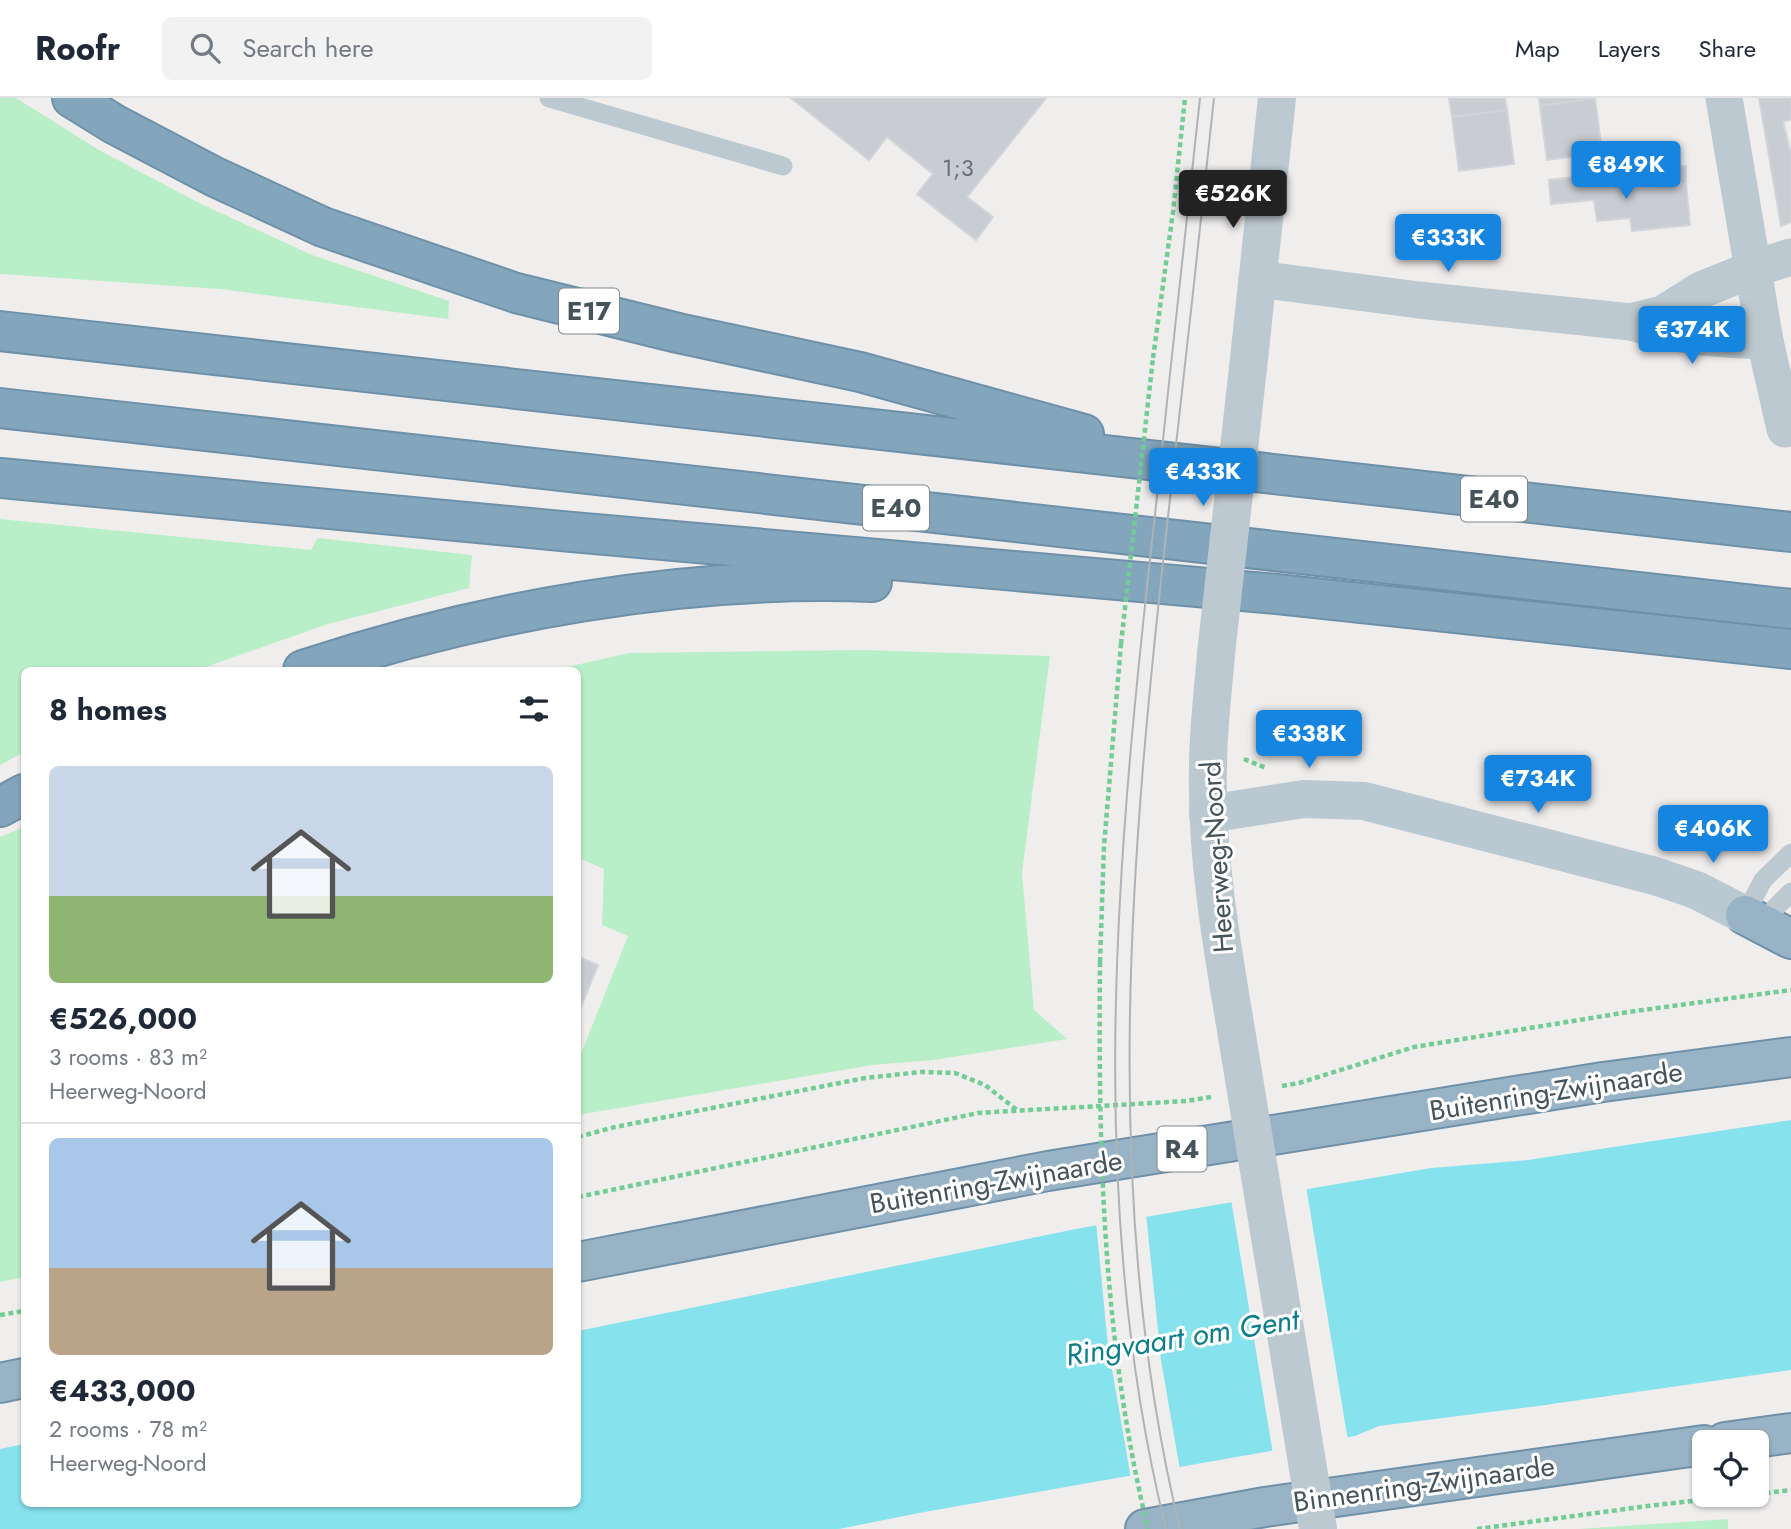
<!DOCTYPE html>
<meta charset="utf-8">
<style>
body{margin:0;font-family:Jost,sans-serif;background:#f2f2f3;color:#1f2937;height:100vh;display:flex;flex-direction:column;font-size:26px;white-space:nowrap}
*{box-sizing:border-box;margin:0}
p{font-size:23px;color:#747a83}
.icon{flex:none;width:38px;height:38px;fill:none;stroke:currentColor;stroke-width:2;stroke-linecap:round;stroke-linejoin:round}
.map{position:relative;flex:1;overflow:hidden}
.panel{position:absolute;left:21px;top:569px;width:560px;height:840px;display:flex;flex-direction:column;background:#fff;border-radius:10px;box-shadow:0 2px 5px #0004}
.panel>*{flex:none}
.controls{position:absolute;left:1692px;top:1332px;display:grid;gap:14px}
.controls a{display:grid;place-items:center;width:77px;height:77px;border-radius:10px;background:#fff;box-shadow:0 2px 5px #0004;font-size:35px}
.price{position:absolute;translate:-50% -60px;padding:0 16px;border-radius:7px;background:#1685e0;color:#fff;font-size:23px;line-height:46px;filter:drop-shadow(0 2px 4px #0008)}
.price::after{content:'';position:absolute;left:50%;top:42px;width:21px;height:16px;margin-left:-10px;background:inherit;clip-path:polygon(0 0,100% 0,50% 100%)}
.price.current{background:#222;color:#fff}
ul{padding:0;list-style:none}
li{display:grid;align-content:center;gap:14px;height:371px;padding:0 28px}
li+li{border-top:2px solid #e0e1e3}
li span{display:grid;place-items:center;height:217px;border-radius:10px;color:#555}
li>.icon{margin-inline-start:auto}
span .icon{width:126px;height:126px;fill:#fffc;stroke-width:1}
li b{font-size:30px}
h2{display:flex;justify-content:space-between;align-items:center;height:84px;padding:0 28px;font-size:30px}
header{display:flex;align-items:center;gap:42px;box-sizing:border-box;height:98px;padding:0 35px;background:#fff;border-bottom:2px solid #e0e1e3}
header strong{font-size:33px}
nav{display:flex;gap:38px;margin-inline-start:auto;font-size:24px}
.search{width:490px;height:63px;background:#f2f2f3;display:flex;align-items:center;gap:18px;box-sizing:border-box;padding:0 24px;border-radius:10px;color:#747a83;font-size:26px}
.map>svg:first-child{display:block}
.green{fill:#b9efc8}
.water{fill:#86e3ed}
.pier{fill:#f0eded}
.building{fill:#c9cdd2;stroke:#d1d4d9;stroke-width:2}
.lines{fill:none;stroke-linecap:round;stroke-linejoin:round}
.trunk-casing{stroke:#6e91a9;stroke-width:42}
.motorway-casing{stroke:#6e91a9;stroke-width:42}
.path{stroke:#71cd95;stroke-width:4.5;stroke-dasharray:5 3.5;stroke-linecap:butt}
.service{stroke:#bdc9d0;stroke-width:19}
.minor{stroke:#bdc9d0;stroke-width:37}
.tertiary{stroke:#bdc9d0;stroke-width:38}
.secondary{stroke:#bac8d2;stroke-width:38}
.trunk{stroke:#98b3c5;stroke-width:38}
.motorway{stroke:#83a6bd;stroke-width:38}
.tram{stroke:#afb3b7;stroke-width:2}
.path-bridge{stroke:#71cd95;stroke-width:4.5;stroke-dasharray:5 3.5;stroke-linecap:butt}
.tertiary-bridge{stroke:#bdc9d0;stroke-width:38}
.labels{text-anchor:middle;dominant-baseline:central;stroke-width:6;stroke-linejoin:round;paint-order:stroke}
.number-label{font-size:24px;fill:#667278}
.shield{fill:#fff;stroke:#7d878c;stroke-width:2}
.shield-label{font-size:26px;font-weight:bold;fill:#45535a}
.street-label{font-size:28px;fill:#45535a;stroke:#fff}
.water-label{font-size:30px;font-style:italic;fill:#0b7e8a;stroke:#fff}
</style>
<header>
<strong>Roofr</strong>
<div class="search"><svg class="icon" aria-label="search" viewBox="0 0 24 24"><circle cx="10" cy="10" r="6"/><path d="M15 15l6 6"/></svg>Search here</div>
<nav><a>Map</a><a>Layers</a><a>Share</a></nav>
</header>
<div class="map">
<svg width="1791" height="1431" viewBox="0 0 1791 1431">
<rect width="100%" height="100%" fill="#f0eded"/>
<g class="green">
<polygon points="0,0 16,0 99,52 201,106 312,157 449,203 448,221 220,191 0,176"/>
<polygon points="0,421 311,452 318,440 472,457 469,490 328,526 197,572 24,572 24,654 0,667"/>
<polygon points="863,552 1050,558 1022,775 1034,912 1067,941 933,962 872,967 578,1017 578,963 628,838 602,827 604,771 578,760 578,572 554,572 629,555"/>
<polygon points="24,729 24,1179 0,1184 0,739"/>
<polygon points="1728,1421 1728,1431 1578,1431"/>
</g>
<polygon class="water" points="1791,1022 1791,1272 1538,1308 1379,1328 1355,1338 919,1415 839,1431 0,1431 0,1351 24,1346 24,1405 578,1405 578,1233 1081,1130 1431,1070 1528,1062"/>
<g class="pier">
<polygon points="1306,1088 1348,1343 1273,1356 1231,1101"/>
<polygon points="1146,1115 1161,1262 1180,1372 1131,1381 1108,1248 1096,1124"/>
</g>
<g class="building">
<polygon points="791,0 1046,0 967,99 993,119 976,142 917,96 933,76 887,39 869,62"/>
<polygon points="1449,0 1505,0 1507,12 1452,19"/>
<polygon points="1539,0 1595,0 1540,8"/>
<polygon points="1595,0 1602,55 1547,62 1540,8"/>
<polygon points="1759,0 1791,0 1791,22 1783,23 1791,56 1791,124 1781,128"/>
<polygon points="1507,12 1514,66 1459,73 1452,19"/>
<polygon points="1686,68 1686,86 1613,92 1612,75"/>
<polygon points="1612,75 1613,92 1686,86 1690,127 1632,133 1630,120 1597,123 1594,102 1551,106 1549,82"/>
<polygon points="578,859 598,867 578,916"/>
</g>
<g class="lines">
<g class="trunk-casing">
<g id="trunk">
<polyline points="1745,817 1791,841"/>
<polyline points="578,1164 1048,1073 1603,984 1791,959"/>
<polyline points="0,1285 24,1280"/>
<polyline points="1725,1344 1791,1335"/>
<polyline points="1145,1431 1265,1409 1704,1347"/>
</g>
</g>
<g class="motorway-casing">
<g id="motorway">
<polyline points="72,0 114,26 215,79 323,129 516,195 678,235 860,274 1084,336"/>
<polyline points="0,233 1791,434"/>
<polyline points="0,310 1791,511"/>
<polyline points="0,380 572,434 1277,496 1791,551"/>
<path d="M303,572C482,513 684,477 872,484"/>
<polyline points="0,709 24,696"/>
</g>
</g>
<g class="path">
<polyline points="1153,260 1173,114 1185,0"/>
<polyline points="1244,661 1266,670"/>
<polyline points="1100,864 1104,748 1121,546"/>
<polyline points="1282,988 1299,985 1414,949 1628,914 1791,892"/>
<polyline points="578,1039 615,1029 865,980 921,974 955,975 985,987 1017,1012"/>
<polyline points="578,1099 978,1015 1186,1003 1211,999"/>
<polyline points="0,1217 24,1213"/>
<polyline points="1757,1396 1791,1392"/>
<polyline points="1477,1431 1648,1408 1753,1396"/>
</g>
<g class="service">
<polyline points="549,0 783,68"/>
<polyline points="1745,817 1763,782 1791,755"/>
<polyline points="1767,827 1775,810 1791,794"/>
</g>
<g class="minor">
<polyline points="1724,0 1765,243 1785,331"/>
<path d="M1257,181L1419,202L1631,224C1677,239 1716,241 1765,243"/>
<polyline points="1631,224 1663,216 1701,192 1753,171 1791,159"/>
</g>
<g class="tertiary">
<polyline points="1248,270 1277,0"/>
<path d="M1216,556C1213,594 1208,631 1208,669C1206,753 1220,837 1234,920"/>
</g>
<polyline class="secondary" points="1208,716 1304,701 1364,703 1655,778 1696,792 1745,817"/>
<use href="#trunk" class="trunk"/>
<use href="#motorway" class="motorway"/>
<g class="tram">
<path d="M1166,1431C1084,1100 1117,752 1155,417C1170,278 1184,139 1200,0"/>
<path d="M1180,1431C1099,1097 1131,748 1169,410C1185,273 1199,137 1214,0"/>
</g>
<g class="path-bridge">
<polyline points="1121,546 1153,260"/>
<path d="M1100,864C1098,1055 1103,1245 1148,1431"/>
</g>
<g class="tertiary-bridge">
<polyline points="1216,556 1248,270"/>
<polyline points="1234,920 1318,1431"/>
</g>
</g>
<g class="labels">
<g class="number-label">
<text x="958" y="69">1;3</text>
</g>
<g class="shield">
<rect x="559" y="190.5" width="60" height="45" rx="5"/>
<rect x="1461" y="378.5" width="66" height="45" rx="5"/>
<rect x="863" y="387.5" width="66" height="45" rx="5"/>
<rect x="1157.5" y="1028.5" width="49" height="45" rx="5"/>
</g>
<g class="shield-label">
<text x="589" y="213">E17</text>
<text x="1494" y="401">E40</text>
<text x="896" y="410">E40</text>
<text x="1182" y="1051">R4</text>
</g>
<g class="street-label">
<text transform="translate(1217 759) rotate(-94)">Heerweg-Noord</text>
<text transform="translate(1556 993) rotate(-9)">Buitenring-Zwijnaarde</text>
<text transform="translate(996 1084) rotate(-10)">Buitenring-Zwijnaarde</text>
<text transform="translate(1424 1386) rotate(-8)">Binnenring-Zwijnaarde</text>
</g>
<g class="water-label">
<text transform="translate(1182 1239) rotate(-9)">Ringvaart om Gent</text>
</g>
</g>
</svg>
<div class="controls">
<a><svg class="icon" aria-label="locate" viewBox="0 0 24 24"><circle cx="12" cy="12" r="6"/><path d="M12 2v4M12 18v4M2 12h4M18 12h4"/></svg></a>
</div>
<b class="price" style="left:1626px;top:103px">€849K</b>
<b class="price current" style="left:1233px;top:132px">€526K</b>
<b class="price" style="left:1448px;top:176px">€333K</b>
<b class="price" style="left:1692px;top:268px">€374K</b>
<b class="price" style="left:1203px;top:410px">€433K</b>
<b class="price" style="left:1309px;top:672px">€338K</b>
<b class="price" style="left:1538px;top:717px">€734K</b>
<b class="price" style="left:1713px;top:767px">€406K</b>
<section class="panel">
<h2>8 homes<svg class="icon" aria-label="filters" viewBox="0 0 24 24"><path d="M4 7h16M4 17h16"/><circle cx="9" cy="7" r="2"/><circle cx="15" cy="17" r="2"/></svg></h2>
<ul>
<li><span style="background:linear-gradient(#c9d6e8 60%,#8fb573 0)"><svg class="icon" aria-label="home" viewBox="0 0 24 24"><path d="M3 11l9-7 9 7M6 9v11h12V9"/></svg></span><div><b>€526,000</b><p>3 rooms · 83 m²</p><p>Heerweg-Noord</p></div></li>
<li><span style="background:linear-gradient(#a9c7e8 60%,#b9a48a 0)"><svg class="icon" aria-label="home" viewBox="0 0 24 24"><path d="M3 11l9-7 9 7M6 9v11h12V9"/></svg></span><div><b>€433,000</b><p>2 rooms · 78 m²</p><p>Heerweg-Noord</p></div></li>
</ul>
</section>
</div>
